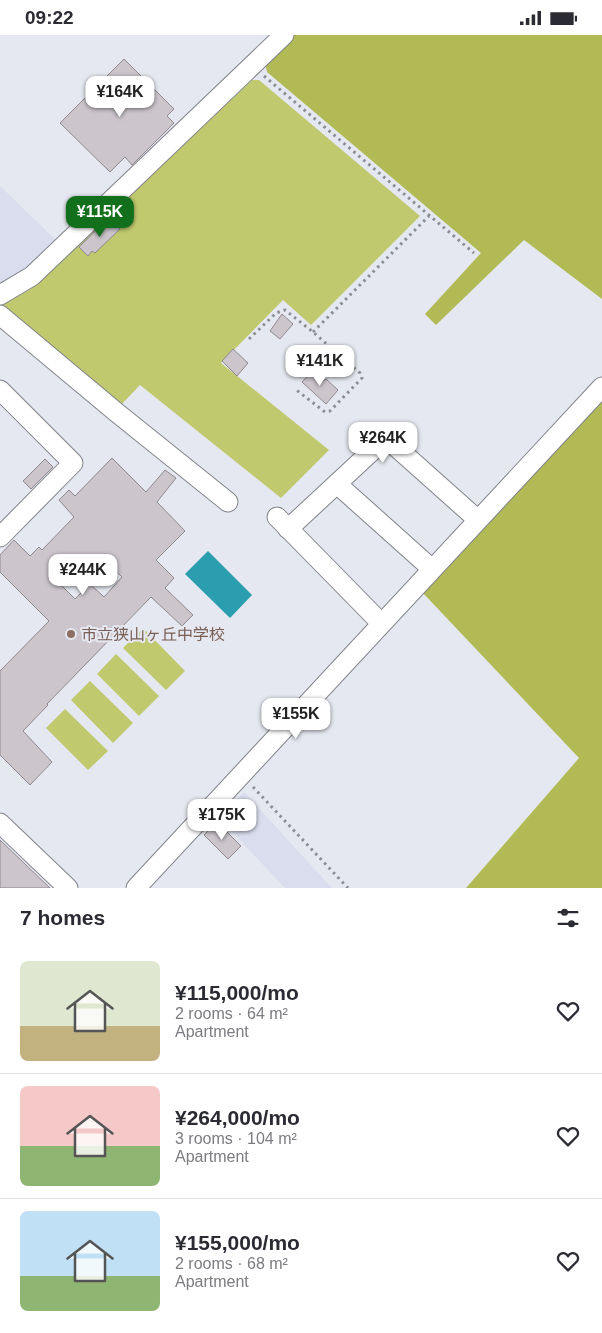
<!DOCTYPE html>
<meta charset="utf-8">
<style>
body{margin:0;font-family:Arial,"Noto Sans JP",sans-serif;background:#f7f7f7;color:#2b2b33;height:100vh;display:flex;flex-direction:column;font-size:19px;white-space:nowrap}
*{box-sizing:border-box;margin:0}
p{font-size:16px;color:#7c7c81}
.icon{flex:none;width:28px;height:28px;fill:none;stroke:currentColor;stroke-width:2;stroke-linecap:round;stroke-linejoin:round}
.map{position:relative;height:853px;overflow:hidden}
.side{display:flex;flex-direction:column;background:#fff;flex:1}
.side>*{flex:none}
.price{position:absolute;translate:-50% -42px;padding:0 11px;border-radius:10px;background:#fff;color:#222;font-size:16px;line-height:32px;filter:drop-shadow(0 1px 2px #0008)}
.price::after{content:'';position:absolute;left:50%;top:30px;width:15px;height:11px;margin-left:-8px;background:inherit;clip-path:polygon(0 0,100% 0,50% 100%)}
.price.on{background:#126f1b;color:#fff}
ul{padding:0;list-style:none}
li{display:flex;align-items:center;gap:15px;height:125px;padding:0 20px}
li+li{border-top:1px solid #e1e1e2}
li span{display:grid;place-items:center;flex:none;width:140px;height:100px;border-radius:8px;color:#555}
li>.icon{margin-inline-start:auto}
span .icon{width:60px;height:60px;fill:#fffc;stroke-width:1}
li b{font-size:21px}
h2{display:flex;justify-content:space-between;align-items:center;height:60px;padding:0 20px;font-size:21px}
.status{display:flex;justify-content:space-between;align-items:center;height:35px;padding:0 25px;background:#fff;direction:ltr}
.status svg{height:14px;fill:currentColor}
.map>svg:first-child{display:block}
.built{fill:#d9dded}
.green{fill:#c0c96e}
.forest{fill:#b1ba55}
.water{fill:#2a9eae}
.building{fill:#ccc6cc;stroke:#8f898f;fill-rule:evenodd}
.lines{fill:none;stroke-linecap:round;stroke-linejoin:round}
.minor-casing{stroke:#81838a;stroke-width:21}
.path{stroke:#8d8e94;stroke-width:3;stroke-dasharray:2.5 4;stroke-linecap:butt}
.minor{stroke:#fff;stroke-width:19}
.education-dot{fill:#8d6e63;stroke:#e6e8f1;stroke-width:2}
.labels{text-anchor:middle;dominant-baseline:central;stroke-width:4;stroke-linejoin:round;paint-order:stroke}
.education-label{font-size:16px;fill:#785e54;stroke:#e6e8f1;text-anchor:start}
</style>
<div class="status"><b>09:22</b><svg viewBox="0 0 49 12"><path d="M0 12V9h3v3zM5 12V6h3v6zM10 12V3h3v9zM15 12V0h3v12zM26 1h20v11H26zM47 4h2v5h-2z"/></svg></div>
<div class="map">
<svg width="602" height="853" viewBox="0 0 602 853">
<rect width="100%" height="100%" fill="#e6e8f1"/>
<g class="built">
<polygon points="0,151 58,207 30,233 0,251"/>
<polygon points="244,757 332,853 285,853 219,783"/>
</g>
<g class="green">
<polygon points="252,45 259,45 420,181 311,290 283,265 221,328 329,415 281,463 140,350 119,372 2,269 29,255"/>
<polygon points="143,593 185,636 166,655 123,613"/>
<polygon points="116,619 159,661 139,681 97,639"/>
<polygon points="90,646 133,688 113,708 71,665"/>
<polygon points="65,674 108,716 88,735 46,693"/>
</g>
<g class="forest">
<polygon points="294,0 602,0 602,264 524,205 436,290 425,279 481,218 267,37 265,27"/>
<polygon points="602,361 602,853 466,853 579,723 422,557"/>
</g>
<polygon class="water" points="208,516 252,560 230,583 185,539"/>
<g class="building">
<polygon points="124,24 174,74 167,81 174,88 132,130 125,122 110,137 60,88"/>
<polygon points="108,184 120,194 95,218 92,216 88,221 79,212"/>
<polygon points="282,279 293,289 280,304 270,296"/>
<polygon points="233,314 248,328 237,341 222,326"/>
<polygon points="312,336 323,346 326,344 338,355 326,369 302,347"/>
<path d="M112,423L146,457L165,435L176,443L157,467L185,496L156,525L174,543L165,553L193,580L182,591L151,562L47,669L48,670L23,696L52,727L30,750L0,720V636L49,586L0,537V520L14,505L30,521L39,512L42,515L74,482L59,465L69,455L75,461ZM76,523L91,538L104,525L122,542L104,562L90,549L75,564L56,545Z"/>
<polygon points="45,424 53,432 31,454 23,446"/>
<polygon points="217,787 241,811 228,824 204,800"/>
<polygon points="0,805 50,853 0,853"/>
</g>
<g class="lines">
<g class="minor-casing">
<g id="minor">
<polyline points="0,260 32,241 284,0"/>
<polyline points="0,280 116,377 228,467"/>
<polyline points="0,355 73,428 0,502"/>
<polyline points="337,449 432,534"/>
<polyline points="277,482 381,588"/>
<polyline points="288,494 386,403 478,485"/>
<polyline points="0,788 68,853"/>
<polyline points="136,853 602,352"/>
</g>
</g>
<g class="path">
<polyline points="264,41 474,218"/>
<polyline points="313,297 429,181"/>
<polyline points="249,304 276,278 285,275 313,297 360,338 362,343 330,376 325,377 295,354"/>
<polyline points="253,752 348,853"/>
</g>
<use href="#minor" class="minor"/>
</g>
<circle class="education-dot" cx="71" cy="599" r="5"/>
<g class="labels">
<g class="education-label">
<text x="81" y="599">市立狭山ヶ丘中学校</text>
</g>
</g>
</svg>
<b class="price" style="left:120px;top:83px">¥164K</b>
<b class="price on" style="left:100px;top:203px">¥115K</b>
<b class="price" style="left:320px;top:352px">¥141K</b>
<b class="price" style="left:383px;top:429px">¥264K</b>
<b class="price" style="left:83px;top:561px">¥244K</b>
<b class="price" style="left:296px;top:705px">¥155K</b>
<b class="price" style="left:222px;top:806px">¥175K</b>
</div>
<section class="side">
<h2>7 homes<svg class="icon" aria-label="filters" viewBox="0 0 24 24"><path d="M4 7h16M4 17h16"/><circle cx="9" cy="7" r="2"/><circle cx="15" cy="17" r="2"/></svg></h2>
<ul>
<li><span style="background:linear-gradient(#dfe7d0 65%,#c2b280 0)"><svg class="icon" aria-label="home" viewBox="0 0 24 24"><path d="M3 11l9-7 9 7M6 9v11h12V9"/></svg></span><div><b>¥115,000/mo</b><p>2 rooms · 64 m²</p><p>Apartment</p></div><svg class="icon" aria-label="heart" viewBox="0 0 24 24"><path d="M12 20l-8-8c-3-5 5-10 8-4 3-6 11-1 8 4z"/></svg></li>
<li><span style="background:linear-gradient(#f6c9c9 60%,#8fb573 0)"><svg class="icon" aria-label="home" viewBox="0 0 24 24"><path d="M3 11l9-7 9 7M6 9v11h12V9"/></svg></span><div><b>¥264,000/mo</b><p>3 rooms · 104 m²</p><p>Apartment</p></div><svg class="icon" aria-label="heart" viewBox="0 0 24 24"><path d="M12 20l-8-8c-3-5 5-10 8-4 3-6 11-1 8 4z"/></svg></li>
<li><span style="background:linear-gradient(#bfe0f5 65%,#8fb573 0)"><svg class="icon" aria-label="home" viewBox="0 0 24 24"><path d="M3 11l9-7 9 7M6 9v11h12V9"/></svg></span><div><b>¥155,000/mo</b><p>2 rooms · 68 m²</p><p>Apartment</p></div><svg class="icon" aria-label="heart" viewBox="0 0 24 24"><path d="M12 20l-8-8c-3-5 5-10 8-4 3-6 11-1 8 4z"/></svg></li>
</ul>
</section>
